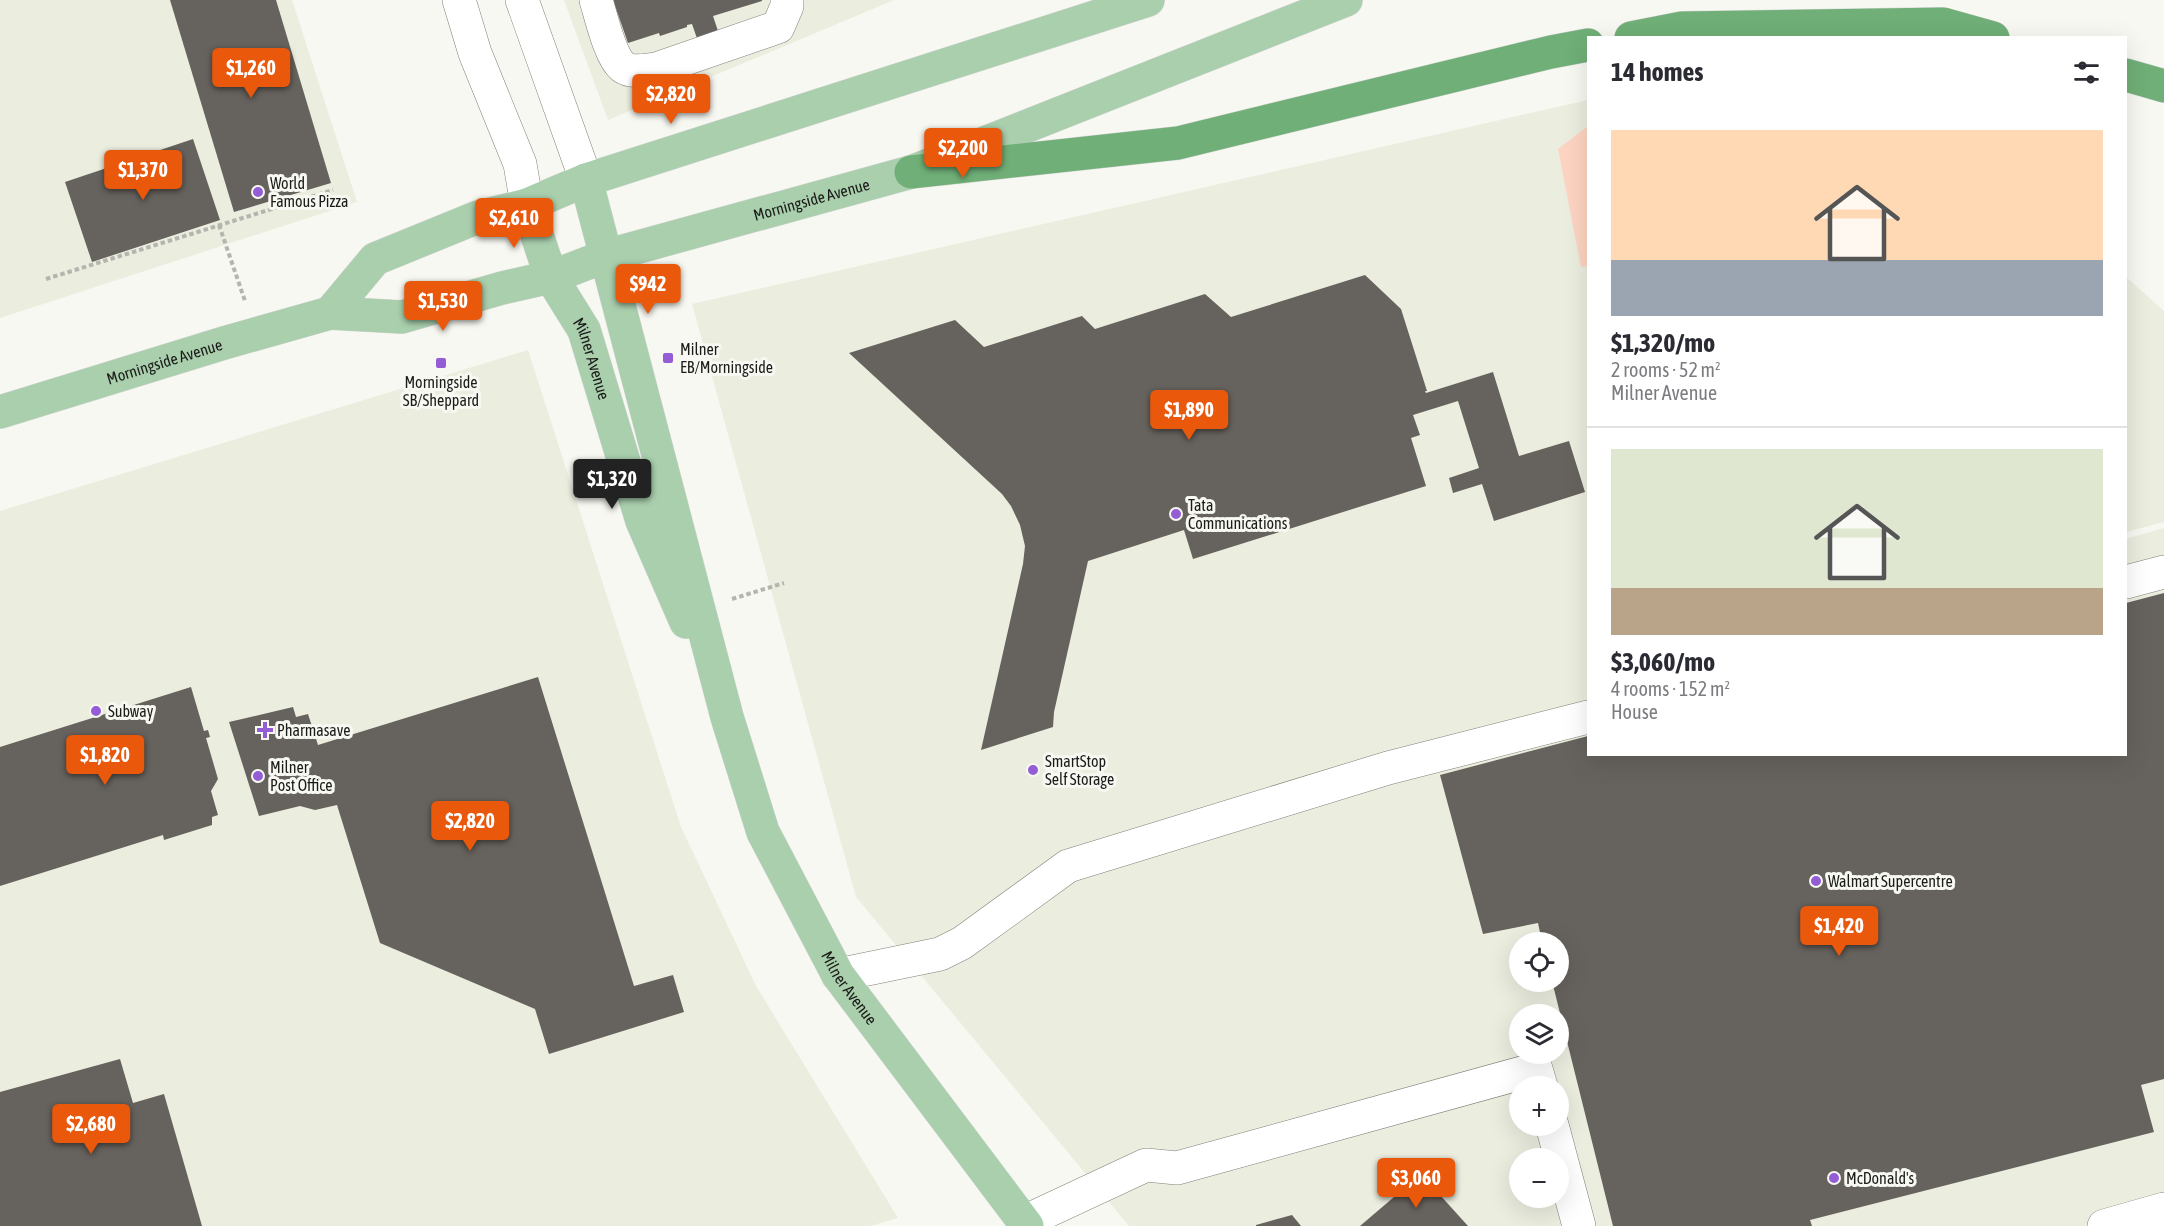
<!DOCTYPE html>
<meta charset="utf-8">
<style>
body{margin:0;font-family:"Asap Condensed",sans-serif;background:#f7f7f7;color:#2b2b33;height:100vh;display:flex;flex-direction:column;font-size:22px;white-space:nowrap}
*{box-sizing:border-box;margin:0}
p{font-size:20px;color:#7c7c81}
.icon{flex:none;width:33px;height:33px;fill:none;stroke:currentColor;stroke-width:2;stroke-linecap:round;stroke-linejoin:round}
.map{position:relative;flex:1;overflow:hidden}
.drawer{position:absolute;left:1587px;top:36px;width:540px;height:720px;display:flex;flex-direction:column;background:#fff;border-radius:0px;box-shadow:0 6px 24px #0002}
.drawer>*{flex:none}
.tools{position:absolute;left:1509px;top:932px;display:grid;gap:12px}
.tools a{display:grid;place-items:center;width:60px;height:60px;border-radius:50%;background:#fff;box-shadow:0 6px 24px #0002;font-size:30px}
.price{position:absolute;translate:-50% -51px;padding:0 14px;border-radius:6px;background:#ea580c;color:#fff;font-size:20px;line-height:39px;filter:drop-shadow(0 2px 3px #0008)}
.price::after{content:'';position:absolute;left:50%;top:36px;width:18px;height:14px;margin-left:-9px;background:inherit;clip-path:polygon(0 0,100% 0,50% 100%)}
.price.selected{background:#222;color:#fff}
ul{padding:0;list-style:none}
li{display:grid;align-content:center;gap:12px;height:318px;padding:0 24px}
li+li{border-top:2px solid #e1e1e2}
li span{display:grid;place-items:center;height:186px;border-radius:0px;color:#555}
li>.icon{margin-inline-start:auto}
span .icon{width:108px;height:108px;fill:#fffc;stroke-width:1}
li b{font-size:26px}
h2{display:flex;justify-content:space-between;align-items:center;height:72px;padding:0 24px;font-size:26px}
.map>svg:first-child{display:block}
.built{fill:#ebeddf;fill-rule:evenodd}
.green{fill:#fdd4c2}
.building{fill:#66625d}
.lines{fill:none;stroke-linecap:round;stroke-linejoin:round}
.minor-casing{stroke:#80817b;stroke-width:34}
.major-casing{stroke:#d6d6d6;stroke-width:34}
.highway-casing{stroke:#d6d6d6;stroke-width:34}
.path{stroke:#b4b5af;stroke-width:4;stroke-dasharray:4.5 3;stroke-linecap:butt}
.minor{stroke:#fff;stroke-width:33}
.major{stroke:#a9cfad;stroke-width:33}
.highway{stroke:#70af77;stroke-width:33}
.poi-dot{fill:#945cd5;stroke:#f7f8f1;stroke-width:2}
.labels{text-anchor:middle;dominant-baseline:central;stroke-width:6;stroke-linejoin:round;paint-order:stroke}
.poi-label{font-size:16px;fill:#1b1b19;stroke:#f7f8f1;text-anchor:start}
.street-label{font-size:16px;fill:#1b1b19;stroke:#f7f8f1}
</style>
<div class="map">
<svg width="2164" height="1226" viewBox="0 0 2164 1226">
<rect width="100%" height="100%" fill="#f7f8f1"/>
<g class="built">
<polygon points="0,0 292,0 357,202 0,318"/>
<polygon points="564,0 894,0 608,120"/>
<path d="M1588,100V754H2126V539L2164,528V1226H1129L856,897L692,304ZM1520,942H1558V981H1520ZM1520,1014H1558V1053H1520ZM1520,1086H1558V1125H1520ZM1520,1158H1558V1197H1520Z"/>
<polygon points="2126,277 2164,311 2164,522 2126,532"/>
<polygon points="528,350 681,827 756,986 898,1218 870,1226 0,1226 0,511"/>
</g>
<polygon class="green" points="1588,126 1588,266 1581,267 1558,149"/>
<g class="building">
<polygon points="170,0 276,0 331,183 234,212"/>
<polygon points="613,0 762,0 762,1 713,16 720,37 699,44 692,24 687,25 687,27 660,36 659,33 628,43"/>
<polygon points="193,139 220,220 92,262 65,182"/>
<polygon points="1365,275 1401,309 1427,391 1425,391 1426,393 1493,372 1519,456 1569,441 1585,492 1494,521 1482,484 1453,493 1449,478 1479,468 1458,401 1413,415 1420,435 1411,438 1426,486 1193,559 1184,530 1088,561 1054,712 1053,727 981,750 1023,564 1025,546 1020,525 1011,506 1002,494 849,353 955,320 984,347 1082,316 1095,329 1205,294 1231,317"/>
<polygon points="2164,593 2164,1079 2141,1085 2154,1132 1810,1220 1812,1226 1613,1226 1552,981 1558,981 1558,942 1542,942 1538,923 1483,934 1440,775 1588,736 1588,754 2126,754 2126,603"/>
<polygon points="538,677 634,986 673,975 684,1012 549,1054 535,1009 380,943 337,805 315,810 300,806 259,816 229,722 293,707 296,717 308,714 318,745"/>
<polygon points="191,687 204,731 208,730 210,737 206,738 218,779 211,791 218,815 212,817 212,825 164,840 163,835 0,886 0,747"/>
<polygon points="120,1059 133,1103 164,1094 202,1226 0,1226 0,1092"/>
<polygon points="1421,1174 1468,1226 1360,1226"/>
<polygon points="1292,1215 1301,1226 1256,1226 1256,1225"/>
</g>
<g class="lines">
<g class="minor-casing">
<g id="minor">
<polyline points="459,0 475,53 520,164 527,205"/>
<polyline points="522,0 586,180"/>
<path d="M596,0C601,16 610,57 623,67C631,73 646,70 656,69L778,27L787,6V0"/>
<polyline points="2126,582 2164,572"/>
<polyline points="838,975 940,954 962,943 1068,866 1388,768 1588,717"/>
<polyline points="1552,1125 1579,1226"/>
<polyline points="1024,1222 1146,1165 1177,1168 1536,1069 1541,1086"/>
<polyline points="2104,1226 2164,1209"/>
</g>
</g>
<g class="major-casing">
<g id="major">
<path id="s1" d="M586,180L727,717L763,832L838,975L1027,1226"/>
<path id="s2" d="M527,205L551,277L584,330L642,521L686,622"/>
<polyline points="330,313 375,259 478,217 527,205 586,180 1148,0"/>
<path id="s3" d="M0,412L224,343L330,313L402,317L502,288L551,277L606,256L911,172L1346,0"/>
</g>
</g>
<g class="highway-casing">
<g id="highway">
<polyline points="1631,38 1682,28 1943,24 1993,38"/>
<polyline points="2126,75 2164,86"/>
<polyline points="911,172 1178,143 1551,52 1588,45"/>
</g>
</g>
<g class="path">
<polyline points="219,225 245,301"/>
<polyline points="46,279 333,190"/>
<polyline points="732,599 784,583"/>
</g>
<use href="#minor" class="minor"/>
<use href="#major" class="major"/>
<use href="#highway" class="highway"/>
</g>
<g class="poi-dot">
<circle cx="258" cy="192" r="6"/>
<rect x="662" y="352" width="12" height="12" rx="3"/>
<rect x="435" y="357" width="12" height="12" rx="3"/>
<circle cx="1176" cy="514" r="6"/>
<circle cx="96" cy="711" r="6"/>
<path d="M262 721h6v6h6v6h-6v6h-6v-6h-6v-6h6z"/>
<circle cx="1033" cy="770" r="6"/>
<circle cx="258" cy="776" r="6"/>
<circle cx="1816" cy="881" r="6"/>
<circle cx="1834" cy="1178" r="6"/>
</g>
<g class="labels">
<g class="poi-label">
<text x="270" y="183">World<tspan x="270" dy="18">Famous Pizza</tspan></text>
<text x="680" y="349">Milner<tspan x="680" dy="18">EB/Morningside</tspan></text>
<text x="441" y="382" text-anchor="middle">Morningside<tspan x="441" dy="18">SB/Sheppard</tspan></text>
<text x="1188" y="505">Tata<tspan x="1188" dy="18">Communications</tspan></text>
<text x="108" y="711">Subway</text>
<text x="277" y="730">Pharmasave</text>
<text x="1045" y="761">SmartStop<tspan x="1045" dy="18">Self Storage</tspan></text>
<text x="270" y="767">Milner<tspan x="270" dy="18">Post Office</tspan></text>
<text x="1828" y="881">Walmart Supercentre</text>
<text x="1846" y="1178">McDonald's</text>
</g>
<g class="street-label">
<text stroke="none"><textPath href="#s3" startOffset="843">Morningside Avenue</textPath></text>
<text stroke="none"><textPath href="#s2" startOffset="168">Milner Avenue</textPath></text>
<text stroke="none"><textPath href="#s3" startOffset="172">Morningside Avenue</textPath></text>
<text stroke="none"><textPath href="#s1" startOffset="854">Milner Avenue</textPath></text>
</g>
</g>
</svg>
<div class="tools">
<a><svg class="icon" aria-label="locate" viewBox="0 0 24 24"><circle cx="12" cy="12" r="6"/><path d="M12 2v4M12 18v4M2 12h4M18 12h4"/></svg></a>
<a><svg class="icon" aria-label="layers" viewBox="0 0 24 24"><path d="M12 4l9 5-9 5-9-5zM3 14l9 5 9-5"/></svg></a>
<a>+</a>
<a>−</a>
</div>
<b class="price" style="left:251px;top:99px">$1,260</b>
<b class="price" style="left:671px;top:125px">$2,820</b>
<b class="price" style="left:963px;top:179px">$2,200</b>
<b class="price" style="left:143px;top:201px">$1,370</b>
<b class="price" style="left:514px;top:249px">$2,610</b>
<b class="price" style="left:648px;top:315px">$942</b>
<b class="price" style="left:443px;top:332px">$1,530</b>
<b class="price" style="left:1189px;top:441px">$1,890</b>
<b class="price selected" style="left:612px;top:510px">$1,320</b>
<b class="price" style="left:105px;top:786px">$1,820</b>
<b class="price" style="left:470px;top:852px">$2,820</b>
<b class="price" style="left:1839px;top:957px">$1,420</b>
<b class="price" style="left:91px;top:1155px">$2,680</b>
<b class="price" style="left:1416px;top:1209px">$3,060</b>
<section class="drawer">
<h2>14 homes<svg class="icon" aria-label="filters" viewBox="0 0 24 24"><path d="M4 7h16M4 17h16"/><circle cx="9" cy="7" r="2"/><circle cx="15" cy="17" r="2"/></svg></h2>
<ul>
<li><span style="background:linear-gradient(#ffd9b3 70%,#9aa5b1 0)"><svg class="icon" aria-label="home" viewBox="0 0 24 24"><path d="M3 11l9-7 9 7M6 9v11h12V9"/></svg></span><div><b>$1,320/mo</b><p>2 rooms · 52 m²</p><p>Milner Avenue</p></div></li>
<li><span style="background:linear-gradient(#dfe7d0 75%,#b9a48a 0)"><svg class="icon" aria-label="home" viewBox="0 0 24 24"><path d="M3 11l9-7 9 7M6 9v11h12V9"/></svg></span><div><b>$3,060/mo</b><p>4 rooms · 152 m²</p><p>House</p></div></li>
</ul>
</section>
</div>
